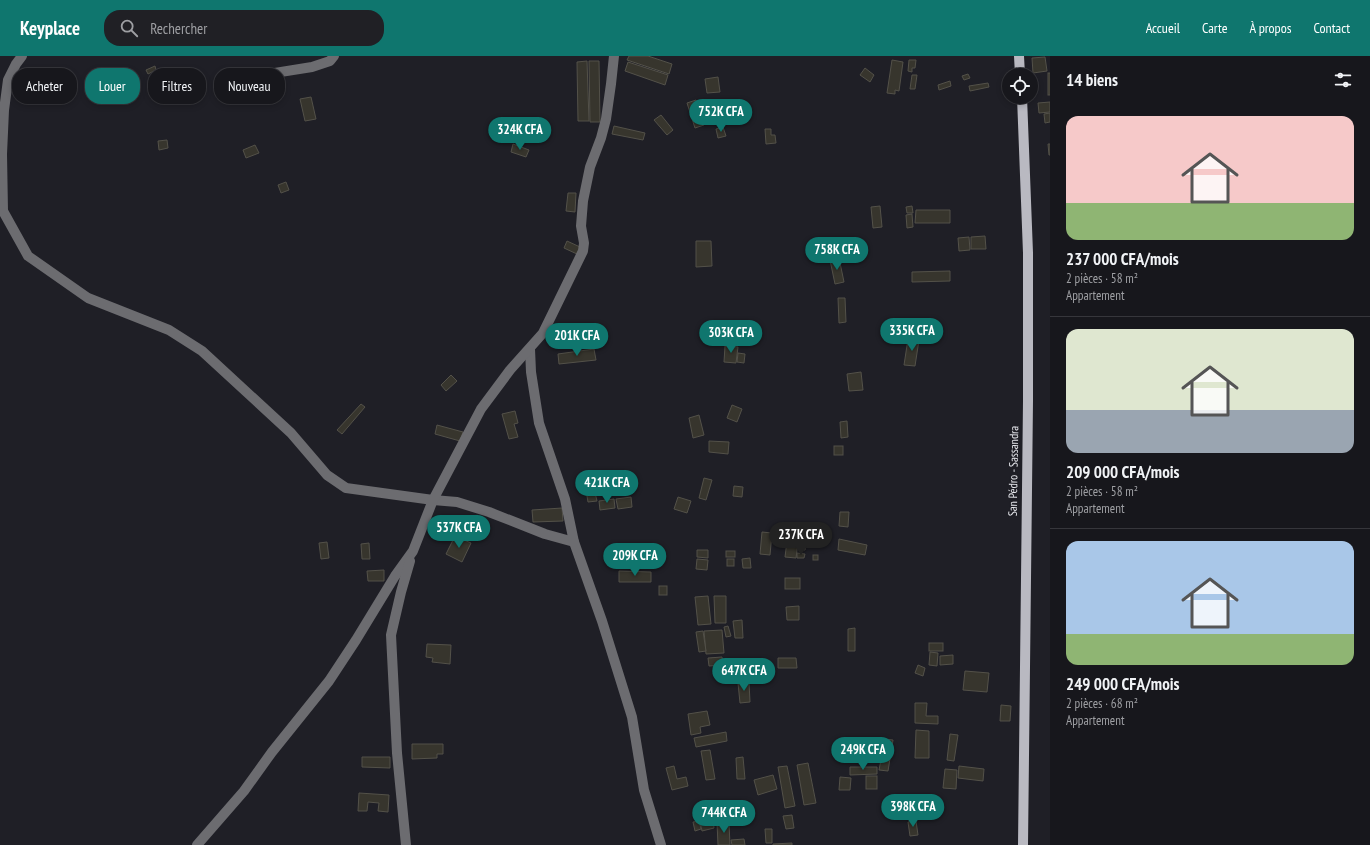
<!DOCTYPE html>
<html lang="fr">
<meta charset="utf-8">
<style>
body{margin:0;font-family:"PT Sans Narrow",sans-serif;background:#202025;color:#f1f3f6;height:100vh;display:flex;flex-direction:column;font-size:15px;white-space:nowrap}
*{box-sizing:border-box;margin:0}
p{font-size:13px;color:#9e9fa3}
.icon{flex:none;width:22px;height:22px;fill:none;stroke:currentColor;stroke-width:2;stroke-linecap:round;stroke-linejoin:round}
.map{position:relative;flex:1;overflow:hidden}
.side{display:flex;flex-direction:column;background:#17171c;width:320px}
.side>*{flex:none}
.hud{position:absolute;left:12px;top:12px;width:380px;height:36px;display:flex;gap:8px}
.buttons{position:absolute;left:1002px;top:12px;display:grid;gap:8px}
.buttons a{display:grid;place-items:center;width:36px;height:36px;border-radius:50%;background:#17171c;box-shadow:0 2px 6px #0003,0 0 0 1px #36363b;font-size:20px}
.price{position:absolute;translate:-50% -34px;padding:0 9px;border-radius:14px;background:#0f766e;color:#fff;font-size:13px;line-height:26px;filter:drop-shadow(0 1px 2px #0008)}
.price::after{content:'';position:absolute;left:50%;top:24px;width:12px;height:9px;margin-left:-6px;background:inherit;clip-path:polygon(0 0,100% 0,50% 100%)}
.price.current{background:#222;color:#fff}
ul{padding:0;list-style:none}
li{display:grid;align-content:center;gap:8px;height:212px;padding:0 16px}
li+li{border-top:1px solid #36363b}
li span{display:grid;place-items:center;height:124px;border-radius:12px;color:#555}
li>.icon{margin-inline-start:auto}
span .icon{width:72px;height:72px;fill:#fffc;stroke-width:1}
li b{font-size:17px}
h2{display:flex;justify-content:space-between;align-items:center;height:48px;padding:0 16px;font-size:17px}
.chip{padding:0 14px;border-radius:16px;background:#17171c;box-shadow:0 2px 6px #0003,0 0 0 1px #36363b;font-size:14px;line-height:36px}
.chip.current{background:#0f766e;color:#fff}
header{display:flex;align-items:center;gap:24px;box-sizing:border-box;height:56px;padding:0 20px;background:#0f766e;color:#fff}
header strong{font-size:19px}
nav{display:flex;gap:22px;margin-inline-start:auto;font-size:14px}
.search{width:280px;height:36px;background:#202025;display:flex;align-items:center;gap:10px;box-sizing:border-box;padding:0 14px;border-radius:16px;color:#9e9fa3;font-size:15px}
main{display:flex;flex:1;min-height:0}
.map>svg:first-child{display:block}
.building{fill:#37352d;stroke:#535149}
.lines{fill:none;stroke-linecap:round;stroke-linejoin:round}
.minor{stroke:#6c6c70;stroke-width:10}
.major{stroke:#b9b9c1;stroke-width:10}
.labels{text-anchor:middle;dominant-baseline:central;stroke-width:3;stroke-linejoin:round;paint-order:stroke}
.street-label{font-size:12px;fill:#e5e6eb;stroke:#1f1f26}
</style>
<header>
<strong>Keyplace</strong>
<div class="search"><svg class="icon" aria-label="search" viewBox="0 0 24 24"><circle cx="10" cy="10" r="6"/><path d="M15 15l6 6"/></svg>Rechercher</div>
<nav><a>Accueil</a><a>Carte</a><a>À propos</a><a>Contact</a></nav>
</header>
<main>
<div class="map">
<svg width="1050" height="789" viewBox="0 0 1050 789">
<rect width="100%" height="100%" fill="#1f1f26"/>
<g class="building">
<polygon points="629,0 648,0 672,8 669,18 627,4"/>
<polygon points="1045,1 1047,15 1033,17 1032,2"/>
<polygon points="892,4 903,6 899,35 895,34 895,38 887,37"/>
<polygon points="909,4 916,4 915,12 912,12 912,16 908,15"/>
<polygon points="587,5 589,65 578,65 577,6"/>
<polygon points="589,5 599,5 600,66 590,66"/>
<polygon points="628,6 668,19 665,29 625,15"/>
<polygon points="155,10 156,14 148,18 146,14"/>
<polygon points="865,12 874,19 870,26 860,19"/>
<rect x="1048" y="17" width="2" height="22"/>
<polygon points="968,18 970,22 964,24 962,20"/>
<polygon points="912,19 917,19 915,33 910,33"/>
<polygon points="718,21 720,36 707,37 705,23"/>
<polygon points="950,25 951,30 939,34 938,29"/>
<polygon points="988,27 989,31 970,35 969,30"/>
<polygon points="133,31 135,37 123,41 121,35"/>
<polygon points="311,41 316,63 305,65 300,43"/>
<polygon points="696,44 704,69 695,72 687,47"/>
<polygon points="1050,46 1050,56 1039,57 1038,47"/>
<polygon points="1050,57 1050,66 1045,67 1044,58"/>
<polygon points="661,59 673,74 667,79 654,64"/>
<polygon points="614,70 645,77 643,84 612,78"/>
<polygon points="723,71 726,80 718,82 716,73"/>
<polygon points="765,73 771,73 771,79 775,79 776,87 766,88"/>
<polygon points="167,84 168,92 159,94 158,85"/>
<polygon points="513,88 529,94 526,101 511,96"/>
<polygon points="1048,88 1050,88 1050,99 1049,99"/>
<polygon points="255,89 259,97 246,102 243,94"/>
<polygon points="286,126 289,134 281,137 278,129"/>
<polygon points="568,137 576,137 575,156 566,155"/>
<polygon points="880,150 882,171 873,172 871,151"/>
<polygon points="912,150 913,157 907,157 906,151"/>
<polygon points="916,154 950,154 950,167 915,167"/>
<polygon points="912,158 913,171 907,172 906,159"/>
<polygon points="985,180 986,193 971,193 971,181"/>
<polygon points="969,181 970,194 959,195 958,182"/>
<polygon points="567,185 580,191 577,198 564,192"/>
<polygon points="696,185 711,185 712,210 696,211"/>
<polygon points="839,202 844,226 835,228 830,204"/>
<polygon points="950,215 950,225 912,226 912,216"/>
<polygon points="838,242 845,242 846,266 839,267"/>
<polygon points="908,283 919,284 915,310 904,309"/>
<polygon points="725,290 738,291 736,307 724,306"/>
<polygon points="594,293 596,304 559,308 558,298"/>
<polygon points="738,297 745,298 744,307 737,306"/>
<polygon points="861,316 863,334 849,335 847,318"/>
<polygon points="451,319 457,325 446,335 441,329"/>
<polygon points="361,348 365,351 342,378 337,374"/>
<polygon points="732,349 742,353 737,366 727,362"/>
<polygon points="515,355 518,367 514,368 518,381 509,383 502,358"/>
<polygon points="699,359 704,379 693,382 689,362"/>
<polygon points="847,365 848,381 841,382 840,366"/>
<polygon points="437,369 463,376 460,385 435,378"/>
<polygon points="709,385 729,386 728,398 709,396"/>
<rect x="834" y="390" width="9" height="9"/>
<polygon points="704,422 712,424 706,444 699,442"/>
<polygon points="734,430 743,431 742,441 733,440"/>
<polygon points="594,432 597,445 588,446 586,434"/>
<polygon points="631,441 632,451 618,453 616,443"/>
<polygon points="678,441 691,445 687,457 674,453"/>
<polygon points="614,443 615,452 600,454 599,445"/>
<polygon points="562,452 563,465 533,466 532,454"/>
<polygon points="840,456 849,456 848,471 839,470"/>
<polygon points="762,476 772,477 770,499 760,498"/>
<polygon points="455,480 471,487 462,506 446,498"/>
<polygon points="839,483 867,489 865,499 838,494"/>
<polygon points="787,485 798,486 796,502 785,501"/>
<polygon points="327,486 329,502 321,503 319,487"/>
<polygon points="369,487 370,503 362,503 361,488"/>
<polygon points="799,488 806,489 805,494 799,494"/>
<polygon points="697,494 708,494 708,502 697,501"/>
<rect x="726" y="495" width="9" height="6"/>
<polygon points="797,497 805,498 804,502 797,502"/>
<rect x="813" y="499" width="5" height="5"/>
<polygon points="750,502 751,512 743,512 742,503"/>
<polygon points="697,503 708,504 707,514 696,513"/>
<rect x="727" y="503" width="7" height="7"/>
<polygon points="384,514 384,525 368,525 367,515"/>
<polygon points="619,515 651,516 651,526 619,526"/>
<rect x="785" y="522" width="15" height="11"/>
<rect x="659" y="530" width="8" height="9"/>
<polygon points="708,540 711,568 698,569 695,541"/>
<polygon points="714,540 726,540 726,567 715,567"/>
<polygon points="799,550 799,564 787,564 786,551"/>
<polygon points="742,564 743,582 735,582 733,565"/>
<polygon points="728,570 731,580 726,581 724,571"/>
<polygon points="855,572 855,595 848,595 848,573"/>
<polygon points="722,574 724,597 706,598 704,575"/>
<polygon points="703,575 706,595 699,596 696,576"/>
<rect x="929" y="587" width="14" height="8"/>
<polygon points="427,588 451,589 450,608 432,606 433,602 426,601"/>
<polygon points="930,596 938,597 937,610 929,609"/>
<polygon points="953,599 953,608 940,609 940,600"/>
<polygon points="722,601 723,609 709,610 708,602"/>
<polygon points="778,602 796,602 797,612 778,612"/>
<polygon points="731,603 735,618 728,620 724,605"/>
<polygon points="918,609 925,612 923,620 915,617"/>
<polygon points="965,615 989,617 987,636 963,634"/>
<polygon points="749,626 750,646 740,647 738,627"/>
<polygon points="915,647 927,647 926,660 938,660 938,668 915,667"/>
<polygon points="1001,649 1011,650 1010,665 1000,665"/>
<polygon points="707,655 710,669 700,671 701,677 691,679 688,658"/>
<polygon points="916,674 929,675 929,702 915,702"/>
<polygon points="726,676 727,685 696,691 694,682"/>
<polygon points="950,678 958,679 954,705 947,704"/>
<polygon points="885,683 893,684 888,715 879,714"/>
<polygon points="412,688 443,688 443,698 437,698 437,702 412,703"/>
<polygon points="710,694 715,723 706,724 701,695"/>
<polygon points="362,701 390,701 390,712 362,711"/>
<polygon points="743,701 745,723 737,723 736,702"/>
<polygon points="808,707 816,747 804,749 797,709"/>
<polygon points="674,710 677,723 686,721 688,730 672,734 666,712"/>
<polygon points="787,710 795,750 785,752 778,711"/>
<polygon points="959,710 984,713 983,725 958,722"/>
<polygon points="850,711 877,711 877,718 850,719"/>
<polygon points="945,713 957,714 956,733 943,732"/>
<polygon points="773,719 777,733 758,739 754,724"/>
<rect x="866" y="720" width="11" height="13"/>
<polygon points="840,721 851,722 850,734 839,734"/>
<polygon points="359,737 389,739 388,756 378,755 379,747 368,746 367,755 358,755"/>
<polygon points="792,759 794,772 786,773 783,760"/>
<polygon points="713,763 714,772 702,775 700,765"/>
<polygon points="699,765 701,773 695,775 693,766"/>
<polygon points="916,765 918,779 910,780 908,766"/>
<polygon points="717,767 729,767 730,789 718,789"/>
<polygon points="765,773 772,773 772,787 766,787"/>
<polygon points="744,783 745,789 732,789 731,784"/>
<polygon points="792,787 792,789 773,789 773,788"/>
</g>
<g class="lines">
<g class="minor">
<polyline points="22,0 16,8 8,24 4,54 2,98 3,155 28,200 88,242 169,274 202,295 291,377 327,419 346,432 433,444 457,446 489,456 545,478 574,486"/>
<polyline points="249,21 312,11 330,5 334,0"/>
<polyline points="530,293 531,316 539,367 565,443 574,486 602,565 632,661 644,734 661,789"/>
<polyline points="197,789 244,735 272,696 329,625 356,584 395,520 413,495 433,444 481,353 510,314 543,277 583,195 584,187 581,170 583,145 590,111 601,82 606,63 611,28 614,0"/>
<polyline points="406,789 397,697 391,579 401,536 410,505"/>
</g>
<g class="major">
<polyline points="1019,0 1020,19"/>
<polyline points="1022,41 1028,197 1028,345 1023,789"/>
</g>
</g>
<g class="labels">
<g class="street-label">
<text transform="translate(1013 415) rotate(-89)">San Pédro - Sassandra</text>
</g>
</g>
</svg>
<div class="buttons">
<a><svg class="icon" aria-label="locate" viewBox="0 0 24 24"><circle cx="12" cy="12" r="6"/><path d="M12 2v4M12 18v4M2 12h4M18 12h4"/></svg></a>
</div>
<b class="price" style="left:721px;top:77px">752K CFA</b>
<b class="price" style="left:520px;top:95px">324K CFA</b>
<b class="price" style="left:837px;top:215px">758K CFA</b>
<b class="price" style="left:912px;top:296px">335K CFA</b>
<b class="price" style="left:731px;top:298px">303K CFA</b>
<b class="price" style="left:577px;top:301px">201K CFA</b>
<b class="price" style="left:607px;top:448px">421K CFA</b>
<b class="price" style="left:459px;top:493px">537K CFA</b>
<b class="price current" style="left:801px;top:500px">237K CFA</b>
<b class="price" style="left:635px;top:521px">209K CFA</b>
<b class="price" style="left:744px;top:636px">647K CFA</b>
<b class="price" style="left:863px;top:715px">249K CFA</b>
<b class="price" style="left:913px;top:772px">398K CFA</b>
<b class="price" style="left:724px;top:778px">744K CFA</b>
<div class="hud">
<a class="chip">Acheter</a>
<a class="chip current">Louer</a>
<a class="chip">Filtres</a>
<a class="chip">Nouveau</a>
</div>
</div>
<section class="side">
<h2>14 biens<svg class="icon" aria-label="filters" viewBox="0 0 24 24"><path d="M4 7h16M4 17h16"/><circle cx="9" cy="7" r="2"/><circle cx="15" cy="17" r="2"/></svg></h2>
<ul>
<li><span style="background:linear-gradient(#f6c9c9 70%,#8fb573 0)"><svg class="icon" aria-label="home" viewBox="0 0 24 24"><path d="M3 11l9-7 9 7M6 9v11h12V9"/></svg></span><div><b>237 000 CFA/mois</b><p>2 pièces · 58 m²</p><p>Appartement</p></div></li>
<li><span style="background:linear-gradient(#dfe7d0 65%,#9aa5b1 0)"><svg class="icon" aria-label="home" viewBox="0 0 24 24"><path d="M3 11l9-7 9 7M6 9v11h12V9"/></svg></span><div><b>209 000 CFA/mois</b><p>2 pièces · 58 m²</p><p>Appartement</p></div></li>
<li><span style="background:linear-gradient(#a9c7e8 75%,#8fb573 0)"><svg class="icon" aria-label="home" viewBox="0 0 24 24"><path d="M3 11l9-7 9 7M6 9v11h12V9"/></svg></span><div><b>249 000 CFA/mois</b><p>2 pièces · 68 m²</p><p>Appartement</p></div></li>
</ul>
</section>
</main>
